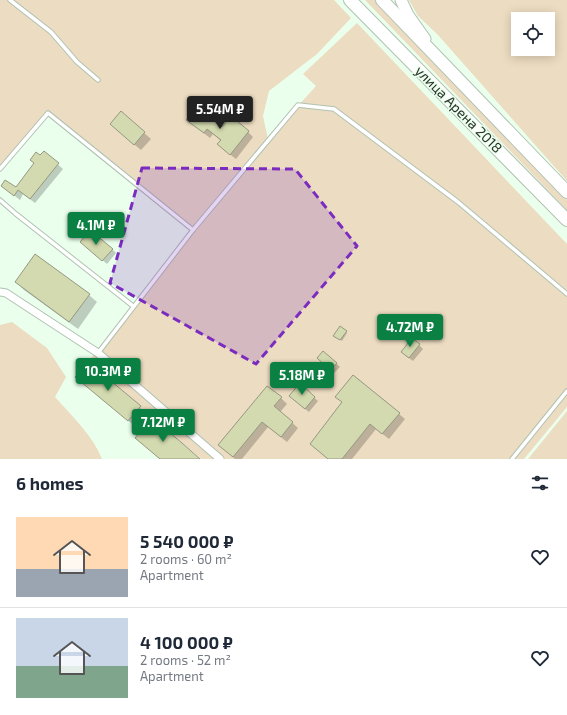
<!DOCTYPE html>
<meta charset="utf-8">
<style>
body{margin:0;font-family:"Exo 2",sans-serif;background:#f2f2f3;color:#1f2937;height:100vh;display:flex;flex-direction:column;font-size:15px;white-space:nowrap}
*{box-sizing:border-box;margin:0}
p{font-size:13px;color:#747a83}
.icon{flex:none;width:22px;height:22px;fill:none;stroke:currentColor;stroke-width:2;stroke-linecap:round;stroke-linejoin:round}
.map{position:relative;height:459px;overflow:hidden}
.details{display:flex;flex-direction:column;background:#fff;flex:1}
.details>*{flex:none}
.fabs{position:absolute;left:511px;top:12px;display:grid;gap:8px}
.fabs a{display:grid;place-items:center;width:44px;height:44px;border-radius:0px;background:#fff;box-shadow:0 2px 10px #0003;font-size:20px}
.price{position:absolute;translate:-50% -34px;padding:0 9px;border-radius:4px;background:#0b8043;color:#fff;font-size:13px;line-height:26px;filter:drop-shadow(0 1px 2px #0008)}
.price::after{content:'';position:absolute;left:50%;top:24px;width:12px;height:9px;margin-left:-6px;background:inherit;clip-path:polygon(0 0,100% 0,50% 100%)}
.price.current{background:#222;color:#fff}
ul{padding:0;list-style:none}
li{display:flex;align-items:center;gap:12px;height:100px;padding:0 16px}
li+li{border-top:1px solid #e0e1e3}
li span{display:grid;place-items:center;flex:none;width:112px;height:80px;border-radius:0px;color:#555}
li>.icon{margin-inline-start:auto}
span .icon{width:48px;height:48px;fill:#fffc;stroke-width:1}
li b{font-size:17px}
h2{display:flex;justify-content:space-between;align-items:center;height:48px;padding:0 16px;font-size:17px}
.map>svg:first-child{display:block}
.green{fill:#ecdcc1;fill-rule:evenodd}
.shadow{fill:#0003}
.building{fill:#d4daaf;stroke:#959883}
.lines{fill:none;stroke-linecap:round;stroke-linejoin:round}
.service-casing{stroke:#b0c2b2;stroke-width:5.5}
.minor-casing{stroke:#b0c2b2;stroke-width:9}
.secondary-casing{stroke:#b0c2b2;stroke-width:13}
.primary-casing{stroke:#b0c2b2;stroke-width:14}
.service{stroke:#fff;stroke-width:3.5}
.minor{stroke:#fff;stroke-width:7}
.secondary{stroke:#fff;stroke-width:11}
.primary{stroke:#fff;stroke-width:12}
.marked{fill:#7b2cbf;fill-opacity:0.2;stroke:#7b2cbf;stroke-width:3;stroke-dasharray:8 5;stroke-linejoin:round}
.labels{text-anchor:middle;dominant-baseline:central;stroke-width:3;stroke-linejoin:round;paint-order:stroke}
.street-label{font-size:14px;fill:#282f29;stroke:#ebffed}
</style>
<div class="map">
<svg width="567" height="459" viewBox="0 0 567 459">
<rect width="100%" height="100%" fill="#ebffed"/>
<g class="green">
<polygon points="0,0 334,0 351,18 317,54 269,91 263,116 268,139 316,86 303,74 357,23 567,244 567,407 524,459 201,459 88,362 193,231 48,113 0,169"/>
<polygon points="365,0 376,0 567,200 567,210"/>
<path d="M409,0H567V181L438,35L418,16ZM518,19H548V49H518Z"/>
<path d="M12,322L47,348L66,377L55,397C72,416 93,436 102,459H0V325Z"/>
<polygon points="567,411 567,459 528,459"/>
</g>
<g class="shadow">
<polygon points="121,113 151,139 141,150 117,130"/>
<polygon points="193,125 248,132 253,137 236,159 223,149 221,141 213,134 210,138"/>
<polygon points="44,152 63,169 35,203 23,194 20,200 2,186 16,188"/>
<polygon points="86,246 112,249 116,253 107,264"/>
<polygon points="16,282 89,295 97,302 78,329 24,290"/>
<polygon points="346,332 347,333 342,341 336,337"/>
<polygon points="413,339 423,349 413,361 406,356"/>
<polygon points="322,362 336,363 340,367 334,373"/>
<polygon points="77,377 140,407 148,415 137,428"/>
<polygon points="300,385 318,401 309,412 294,400"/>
<polygon points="337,397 399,414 405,419 389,439 376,429 352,459 328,459 311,444 343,403"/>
<polygon points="281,398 287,404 280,412 298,428 287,442 268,427 242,459 235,459 220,445"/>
</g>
<g class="building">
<polygon points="196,107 222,127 231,116 249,131 230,155 217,144 221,140 207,129 204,133 186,120"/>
<polygon points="121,111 145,132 134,145 110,124"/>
<polygon points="44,151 59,163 30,199 18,190 14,196 1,186 5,180 16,187 34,163 30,160 36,152 40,155"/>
<polygon points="90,230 113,249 102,261 80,242"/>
<polygon points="35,254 90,294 69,322 15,282"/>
<polygon points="340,326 347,331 340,340 333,336"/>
<polygon points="412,338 420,344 409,358 401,352"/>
<polygon points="323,351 337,363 330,370 317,358"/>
<polygon points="88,362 141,406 128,421 75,377"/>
<polygon points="353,375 400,413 382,434 370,424 342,459 328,459 310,444 342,402 335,397"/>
<polygon points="300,383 315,397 305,409 289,396"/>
<polygon points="267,386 282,397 274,406 293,422 281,437 262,422 233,457 218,445"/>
<polygon points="152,418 182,443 200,459 160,459 135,438"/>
</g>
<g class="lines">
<g class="service-casing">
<g id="service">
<polyline points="10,0 51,32 77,62 98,80"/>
<polyline points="0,169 48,113 193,230"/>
<polyline points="0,200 16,214 133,306"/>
<polyline points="98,353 193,230 298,105 334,109 458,202 567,294"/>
<polyline points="512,459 567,391"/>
</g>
</g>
<g class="minor-casing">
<polyline id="minor" points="0,292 6,293 98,353 220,459"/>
</g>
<g class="secondary-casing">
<polyline id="secondary" points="401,0 408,15 425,39"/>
</g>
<g class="primary-casing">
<g id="primary">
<polyline points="350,0 567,220"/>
<polyline points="382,0 567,192"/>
</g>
</g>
<use href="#service" class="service"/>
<use href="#minor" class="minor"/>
<use href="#secondary" class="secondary"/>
<use href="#primary" class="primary"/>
</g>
<path class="marked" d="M142,168L295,169L357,246L256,364L110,283Z"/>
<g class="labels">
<g class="street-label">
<text transform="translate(459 109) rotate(45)">улица Арена 2018</text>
</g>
</g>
</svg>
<div class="fabs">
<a><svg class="icon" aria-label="locate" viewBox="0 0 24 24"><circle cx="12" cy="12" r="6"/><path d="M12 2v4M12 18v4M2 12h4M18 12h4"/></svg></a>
</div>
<b class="price current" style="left:220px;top:130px">5.54M ₽</b>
<b class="price" style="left:96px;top:246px">4.1M ₽</b>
<b class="price" style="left:410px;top:348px">4.72M ₽</b>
<b class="price" style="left:108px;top:392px">10.3M ₽</b>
<b class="price" style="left:302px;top:396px">5.18M ₽</b>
<b class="price" style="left:163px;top:443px">7.12M ₽</b>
</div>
<section class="details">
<h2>6 homes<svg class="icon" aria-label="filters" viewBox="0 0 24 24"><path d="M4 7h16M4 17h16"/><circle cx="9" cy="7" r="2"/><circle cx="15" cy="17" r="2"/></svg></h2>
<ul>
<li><span style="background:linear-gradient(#ffd9b3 65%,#9aa5b1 0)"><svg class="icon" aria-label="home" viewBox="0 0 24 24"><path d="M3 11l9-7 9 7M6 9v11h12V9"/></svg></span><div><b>5 540 000 ₽</b><p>2 rooms · 60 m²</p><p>Apartment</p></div><svg class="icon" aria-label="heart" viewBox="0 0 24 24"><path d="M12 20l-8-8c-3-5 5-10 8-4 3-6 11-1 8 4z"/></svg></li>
<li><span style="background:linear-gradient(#c9d6e8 60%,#7fa58c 0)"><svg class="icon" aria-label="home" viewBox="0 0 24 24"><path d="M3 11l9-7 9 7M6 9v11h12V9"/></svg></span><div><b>4 100 000 ₽</b><p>2 rooms · 52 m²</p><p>Apartment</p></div><svg class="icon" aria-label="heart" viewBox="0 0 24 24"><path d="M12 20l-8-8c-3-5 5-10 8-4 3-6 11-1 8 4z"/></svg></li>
</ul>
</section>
